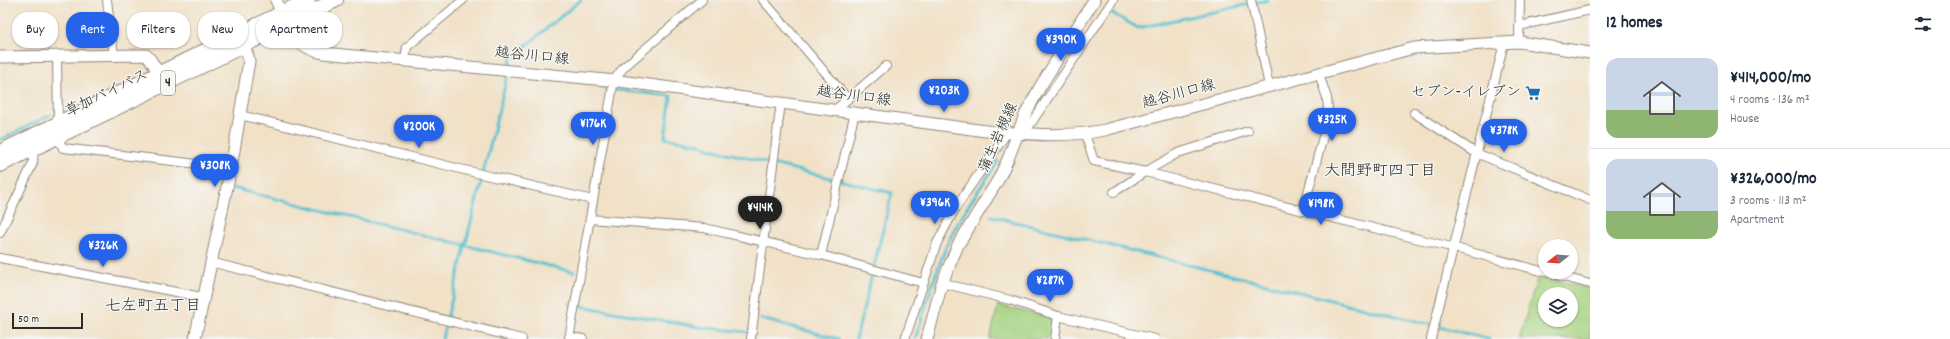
<!DOCTYPE html>
<meta charset="utf-8">
<style>
body{margin:0;font-family:Dekko,"Klee One",sans-serif;background:#f6f6f7;color:#1f2937;height:100vh;display:flex;flex-direction:column;font-size:15px;white-space:nowrap}
*{box-sizing:border-box;margin:0}
p{font-size:13px;color:#747a83}
.icon{flex:none;width:22px;height:22px;fill:none;stroke:currentColor;stroke-width:2;stroke-linecap:round;stroke-linejoin:round}
.map{position:relative;flex:1;overflow:hidden}
.sheet{display:flex;flex-direction:column;background:#fff;width:360px}
.sheet>*{flex:none}
.guide{position:absolute;left:12px;top:12px;width:380px;height:36px;display:flex;gap:8px}
.needle{width:26px;rotate:253deg}
.tools{position:absolute;left:1538px;top:239px;display:grid;gap:8px}
.tools a{display:grid;place-items:center;width:40px;height:40px;border-radius:50%;background:#fff;box-shadow:0 1px 3px #0004;font-size:20px}
.scale{position:absolute;left:12px;bottom:10px;width:71px;box-sizing:border-box;padding-left:4px;border:2px solid #2b2b2b;border-top:0;font-size:11px;line-height:14px;white-space:nowrap;color:#2b2b2b;-webkit-text-stroke:3px #f6f6f2;paint-order:stroke}
.price{position:absolute;translate:-50% -34px;padding:0 9px;border-radius:14px;background:#2563eb;color:#fff;font-size:13px;line-height:26px;filter:drop-shadow(0 1px 2px #0008)}
.price::after{content:'';position:absolute;left:50%;top:24px;width:12px;height:9px;margin-left:-6px;background:inherit;clip-path:polygon(0 0,100% 0,50% 100%)}
.price.active{background:#222;color:#fff}
ul{padding:0;list-style:none}
li{display:flex;align-items:center;gap:12px;height:100px;padding:0 16px}
li+li{border-top:1px solid #e0e1e3}
li span{display:grid;place-items:center;flex:none;width:112px;height:80px;border-radius:12px;color:#555}
li>.icon{margin-inline-start:auto}
span .icon{width:48px;height:48px;fill:#fffc;stroke-width:1}
li b{font-size:17px}
h2{display:flex;justify-content:space-between;align-items:center;height:48px;padding:0 16px;font-size:17px}
.tag{padding:0 14px;border-radius:16px;background:#fff;box-shadow:0 1px 3px #0004;font-size:14px;line-height:36px}
.tag.active{background:#2563eb;color:#fff}
main{display:flex;flex:1;min-height:0}
.map>svg:first-child{display:block}
.green{fill:#a4d381;stroke:#687f56;fill-rule:evenodd}
.lines{fill:none;stroke-linecap:round;stroke-linejoin:round}
.stream{stroke:#56c1d1;stroke-width:3}
.street-casing{stroke:#8e8679;stroke-width:10}
.secondary-casing{stroke:#8e8679;stroke-width:13}
.highway-casing{stroke:#8e8679;stroke-width:16}
.street{stroke:#fff;stroke-width:8}
.secondary{stroke:#fff;stroke-width:11}
.highway{stroke:#fff;stroke-width:14}
.labels{text-anchor:middle;dominant-baseline:central;stroke-width:3;stroke-linejoin:round;paint-order:stroke}
.shield{fill:#f6f6f2;stroke:#686867;stroke-width:1}
.shield-label{font-size:14px;font-weight:bold;fill:#2b2b2b}
.street-label{font-size:15px;fill:#2b2b2b;stroke:#f6f6f2}
.poi-label{font-size:15px;fill:#2b2b2b;stroke:#f6f6f2;text-anchor:end}
.neighbourhood-label{font-size:16px;fill:#2b2b2b;stroke:#f6f6f2}
</style>
<main>
<div class="map">
<svg width="1590" height="339" viewBox="0 0 1590 339">
<rect width="100%" height="100%" fill="#f6f6f2"/>
<filter id="ink" filterUnits="userSpaceOnUse"><feTurbulence type="fractalNoise" baseFrequency=".025" numOctaves="2"/><feDisplacementMap in="SourceGraphic" scale="8" xChannelSelector="R" yChannelSelector="G"/><feConvolveMatrix kernelMatrix="1 2 1 2 8 2 1 2 1" color-interpolation-filters="sRGB"/></filter>
<filter id="wash" filterUnits="userSpaceOnUse"><feTurbulence type="fractalNoise" baseFrequency=".012" numOctaves="4" result="noise"/><feDisplacementMap in="SourceGraphic" scale="16" xChannelSelector="R" yChannelSelector="G"/><feGaussianBlur stdDeviation="0.9" result="paint"/><feColorMatrix in="noise" values="0 0 0 0 0 0 0 0 0 0 0 0 0 0 0 0 0 1.4 0 .05"/><feComposite in="paint" operator="in"/></filter>
<g filter="url(#wash)">
<rect width="100%" height="100%" fill="#f1e1c7"/>
<g class="green">
<path d="M1538,276L1590,289V339H1519ZM1545,294H1571V320H1545Z"/>
<polygon points="998,305 1054,319 1051,339 990,339"/>
</g>
<g class="lines">
<g class="stream">
<polyline points="1110,12 1138,28 1268,0"/>
<polyline points="509,68 511,58 581,0"/>
<polyline points="606,89 671,96 665,138 699,144 711,149 892,193 856,339"/>
<polyline points="0,140 50,115"/>
<polyline points="232,188 574,272"/>
<polyline points="991,216 1489,339"/>
<polyline points="569,304 699,327 747,332"/>
<polyline points="761,319 839,339"/>
<polyline points="442,339 508,73"/>
<path d="M915,339C926,306 935,272 949,240C962,212 981,187 998,161"/>
</g>
</g>
</g>
<g filter="url(#ink)">
<g class="lines">
<g class="street-casing">
<g id="street">
<polyline points="107,0 114,56"/>
<polyline points="763,0 848,99"/>
<polyline points="1251,0 1269,86"/>
<polyline points="1519,26 1590,10"/>
<polyline points="1519,42 1520,0"/>
<polyline points="57,57 58,123"/>
<polyline points="405,60 407,47 463,0"/>
<polyline points="836,109 886,66"/>
<polyline points="1414,113 1476,153 1590,200"/>
<polyline points="240,115 485,175 593,200"/>
<polyline points="1024,134 1113,0"/>
<polyline points="1085,134 1094,161 1145,172 1455,248 1590,284"/>
<polyline points="57,137 63,148 231,168"/>
<polyline points="1114,192 1145,172 1178,153 1248,131"/>
<polyline points="1303,211 1324,133 1328,110 1327,98 1319,74"/>
<polyline points="590,219 704,228 821,255 923,283"/>
<polyline points="0,233 33,163 34,148"/>
<polyline points="821,255 855,112"/>
<polyline points="0,258 202,297"/>
<polyline points="210,262 522,339"/>
<polyline points="942,283 1010,300 1058,316 1155,339"/>
<polyline points="570,337 583,339"/>
<polyline points="569,339 614,80 624,67 702,0"/>
<polyline points="751,339 781,102"/>
<polyline points="905,339 937,243 956,207 1007,133"/>
<polyline points="1055,339 1058,316"/>
<polyline points="1431,339 1504,43"/>
</g>
</g>
<g class="secondary-casing">
<g id="secondary">
<path d="M276,0C289,27 291,46 323,53L627,82L986,131C1026,134 1065,138 1105,130L1414,48L1519,42L1590,53"/>
<polyline points="0,57 146,55 150,59 159,73"/>
<polyline points="195,339 231,168 249,61 248,56 240,38"/>
<polyline points="927,339 942,283 958,245 998,180 1008,159 1025,115 1040,87 1094,0"/>
</g>
</g>
<g class="highway-casing">
<g id="highway">
<polyline points="0,152 308,0"/>
<polyline points="0,165 336,0"/>
</g>
</g>
<use href="#street" class="street"/>
<use href="#secondary" class="secondary"/>
<use href="#highway" class="highway"/>
</g>
</g>
<defs>
<g id="supermarket-bare" transform="scale(1.2)"><path d="M-6-5.5h2.5l.6 2H6L4.5 2H-2.5L-4.4-4H-6ZM-1.5 3.2a1.3 1.3 0 1 0 .1 0ZM3 3.2a1.3 1.3 0 1 0 .1 0Z" fill="#1f6fb2" stroke="#f6f6f2" stroke-width="2.5" paint-order="stroke"/></g>
</defs>
<g fill-rule="evenodd">
<use href="#supermarket-bare" x="1533" y="93"/>
</g>
<g class="labels">
<rect class="shield" x="161" y="71" width="14" height="24" rx="3"/>
<g class="shield-label">
<text x="168" y="83">4</text>
</g>
<g class="street-label">
<text transform="translate(532 57) rotate(6)">越谷川口線</text>
<text transform="translate(107 94) rotate(-26)">草加バイパス</text>
<text transform="translate(1179 95) rotate(-15)">越谷川口線</text>
<text transform="translate(854 97) rotate(8)">越谷川口線</text>
<text transform="translate(999 138) rotate(-66)">蒲生岩槻線</text>
</g>
<g class="poi-label">
<text x="1521" y="93">セブン-イレブン</text>
</g>
<g class="neighbourhood-label">
<text x="1380" y="171">大間野町四丁目</text>
<text x="153" y="306">七左町五丁目</text>
</g>
</g>
</svg>
<div class="tools">
<a><svg class="needle" viewBox="-14 -14 28 28"><path d="M0-13l5 13h-10z" fill="#e53935"/><path d="M0 13l5-13h-10z" fill="#747a83"/></svg></a>
<a><svg class="icon" aria-label="layers" viewBox="0 0 24 24"><path d="M12 4l9 5-9 5-9-5zM3 14l9 5 9-5"/></svg></a>
</div>
<div class="scale">50 m</div>
<b class="price" style="left:1061px;top:62px">¥390K</b>
<b class="price" style="left:944px;top:113px">¥203K</b>
<b class="price" style="left:1332px;top:142px">¥325K</b>
<b class="price" style="left:593px;top:146px">¥176K</b>
<b class="price" style="left:419px;top:149px">¥200K</b>
<b class="price" style="left:1504px;top:153px">¥378K</b>
<b class="price" style="left:215px;top:188px">¥308K</b>
<b class="price" style="left:935px;top:225px">¥396K</b>
<b class="price" style="left:1321px;top:226px">¥198K</b>
<b class="price active" style="left:760px;top:230px">¥414K</b>
<b class="price" style="left:103px;top:268px">¥326K</b>
<b class="price" style="left:1050px;top:303px">¥287K</b>
<div class="guide">
<a class="tag">Buy</a>
<a class="tag active">Rent</a>
<a class="tag">Filters</a>
<a class="tag">New</a>
<a class="tag">Apartment</a>
</div>
</div>
<section class="sheet">
<h2>12 homes<svg class="icon" aria-label="filters" viewBox="0 0 24 24"><path d="M4 7h16M4 17h16"/><circle cx="9" cy="7" r="2"/><circle cx="15" cy="17" r="2"/></svg></h2>
<ul>
<li><span style="background:linear-gradient(#c9d6e8 65%,#8fb573 0)"><svg class="icon" aria-label="home" viewBox="0 0 24 24"><path d="M3 11l9-7 9 7M6 9v11h12V9"/></svg></span><div><b>¥414,000/mo</b><p>4 rooms · 136 m²</p><p>House</p></div></li>
<li><span style="background:linear-gradient(#c9d6e8 65%,#8fb573 0)"><svg class="icon" aria-label="home" viewBox="0 0 24 24"><path d="M3 11l9-7 9 7M6 9v11h12V9"/></svg></span><div><b>¥326,000/mo</b><p>3 rooms · 113 m²</p><p>Apartment</p></div></li>
</ul>
</section>
</main>
